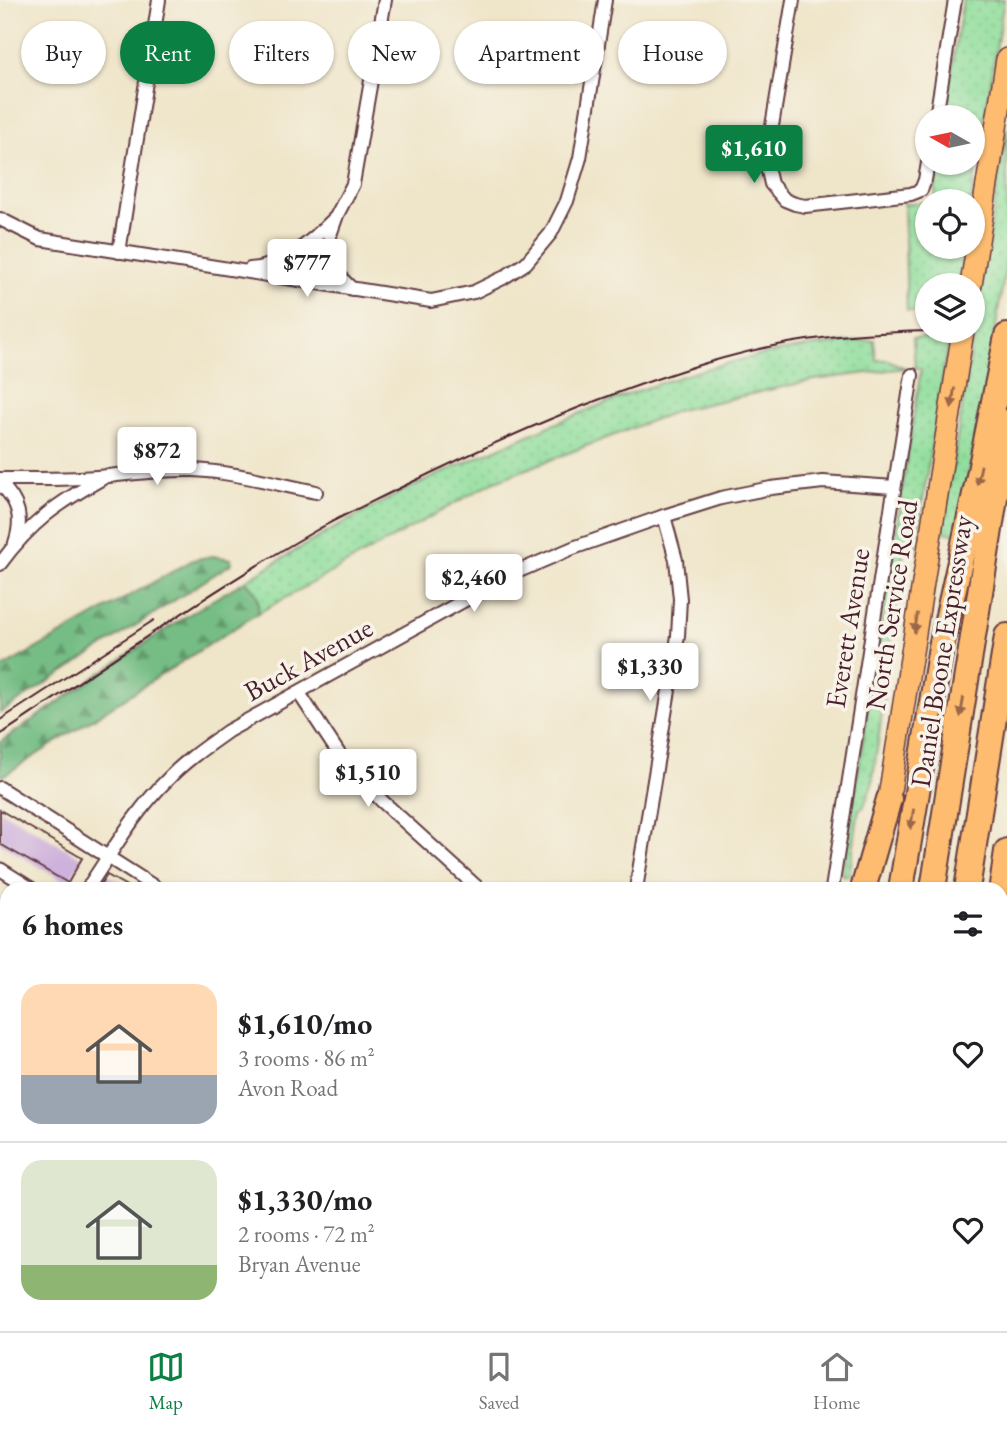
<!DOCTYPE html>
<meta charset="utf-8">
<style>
body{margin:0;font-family:"EB Garamond",serif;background:#f2f2f2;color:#202124;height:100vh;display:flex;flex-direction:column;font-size:26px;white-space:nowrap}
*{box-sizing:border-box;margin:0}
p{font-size:23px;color:#757577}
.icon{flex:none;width:38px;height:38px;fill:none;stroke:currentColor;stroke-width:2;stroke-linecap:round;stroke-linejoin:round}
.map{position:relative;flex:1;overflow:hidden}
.side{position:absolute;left:0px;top:882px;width:1008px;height:450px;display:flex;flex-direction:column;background:#fff;border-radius:21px 21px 0 0;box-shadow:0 2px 5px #0004}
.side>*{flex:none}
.guide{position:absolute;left:21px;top:21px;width:966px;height:63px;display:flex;gap:14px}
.needle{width:46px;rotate:279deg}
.buttons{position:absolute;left:915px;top:105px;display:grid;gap:14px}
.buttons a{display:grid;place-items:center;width:70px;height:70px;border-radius:50%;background:#fff;box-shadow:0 2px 5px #0004;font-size:35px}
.price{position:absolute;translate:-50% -60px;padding:0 16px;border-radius:7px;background:#fff;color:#222;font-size:23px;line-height:46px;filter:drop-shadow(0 2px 4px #0008)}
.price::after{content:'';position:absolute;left:50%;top:42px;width:21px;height:16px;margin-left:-10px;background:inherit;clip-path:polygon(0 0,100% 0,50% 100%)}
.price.on{background:#0b8043;color:#fff}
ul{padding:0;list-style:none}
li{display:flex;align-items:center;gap:21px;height:175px;padding:0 21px}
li+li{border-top:2px solid #e0e0e0}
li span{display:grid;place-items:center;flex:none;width:196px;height:140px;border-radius:21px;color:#555}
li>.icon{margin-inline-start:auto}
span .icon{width:84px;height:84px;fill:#fffc;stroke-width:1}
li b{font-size:30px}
h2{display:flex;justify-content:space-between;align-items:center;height:84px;padding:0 21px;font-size:30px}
.tag{padding:0 24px;border-radius:32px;background:#fff;box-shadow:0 2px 5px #0004;font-size:24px;line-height:63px}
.tag.on{background:#0b8043;color:#fff}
.menu{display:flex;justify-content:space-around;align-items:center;height:98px;border-top:2px solid #e0e0e0;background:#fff;font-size:19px;color:#757577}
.menu a{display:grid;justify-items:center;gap:4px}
.menu .on{color:#0b8043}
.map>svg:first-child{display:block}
.grass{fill:url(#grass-dots);stroke:#6d7e64;stroke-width:2}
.forest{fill:url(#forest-firs);stroke:#5f6e58;stroke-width:2}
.building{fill:#ceb0dc}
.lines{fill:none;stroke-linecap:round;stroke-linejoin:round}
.minor-casing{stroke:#633d43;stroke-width:16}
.primary-casing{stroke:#633d43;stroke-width:24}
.motorway-casing{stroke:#633d43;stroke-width:28}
.minor{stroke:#fff;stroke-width:12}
.primary{stroke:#fdbc70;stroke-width:21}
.motorway{stroke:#fdbc70;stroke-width:24}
.tram{stroke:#4a1f2b;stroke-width:2}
.oneway{fill:#9b664a}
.labels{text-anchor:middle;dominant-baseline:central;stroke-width:7;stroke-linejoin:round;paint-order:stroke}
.street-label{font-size:28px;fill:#4a1f2b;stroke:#f7f3e8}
</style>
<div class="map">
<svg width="1007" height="1331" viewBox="0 0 1007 1331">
<defs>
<pattern id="grass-dots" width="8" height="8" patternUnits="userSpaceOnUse" patternTransform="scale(1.75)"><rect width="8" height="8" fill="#90de9c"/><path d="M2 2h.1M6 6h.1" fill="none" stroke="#7ebe87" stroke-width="1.8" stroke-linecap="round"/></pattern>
<pattern id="forest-firs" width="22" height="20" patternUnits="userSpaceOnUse" patternTransform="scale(1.75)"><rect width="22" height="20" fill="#74bd84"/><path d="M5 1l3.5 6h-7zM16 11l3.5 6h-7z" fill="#61996c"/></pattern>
</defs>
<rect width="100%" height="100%" fill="#f7f3e8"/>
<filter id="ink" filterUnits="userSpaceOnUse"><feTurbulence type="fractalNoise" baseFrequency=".0143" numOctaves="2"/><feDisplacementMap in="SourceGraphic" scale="14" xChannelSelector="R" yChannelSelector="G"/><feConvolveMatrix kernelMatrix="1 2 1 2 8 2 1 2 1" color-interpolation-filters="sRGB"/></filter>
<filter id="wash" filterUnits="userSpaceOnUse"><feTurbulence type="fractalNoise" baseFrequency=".00686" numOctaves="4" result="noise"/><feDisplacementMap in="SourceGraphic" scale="28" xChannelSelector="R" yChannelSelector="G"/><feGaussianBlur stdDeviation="1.57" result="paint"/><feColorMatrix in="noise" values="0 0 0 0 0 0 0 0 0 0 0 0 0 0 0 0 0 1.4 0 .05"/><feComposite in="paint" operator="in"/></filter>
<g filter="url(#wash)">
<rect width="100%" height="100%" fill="#efe5c9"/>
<g class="grass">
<polygon points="963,0 1004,0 971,201 933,201 935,201 937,163 973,163 973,117 944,117"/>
<polygon points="1007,127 1007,258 985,393 956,534 942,532"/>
<polygon points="927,202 928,247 964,247 958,285 928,285 927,311 907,311 904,204"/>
<polygon points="929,331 950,331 915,549 908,543 904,548 889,650 882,712 872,785 863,808 859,809 849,876 842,875 921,369 915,368 913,338 929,338"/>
<path d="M874,340L876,360H888L905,368L814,380L679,410L493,482L258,613C259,597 257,591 245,581C296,550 348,519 402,492C438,474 476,458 513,442C590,408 671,375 753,357C793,348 833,343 874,340Z"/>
<polygon points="1007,1111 1007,1297 1001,1311 1001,1149"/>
<polygon points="590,1325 697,1325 688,1331 574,1331"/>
</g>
<g class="forest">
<polygon points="212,556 231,559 232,563 0,713 0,669 193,560"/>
<path d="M245,581C257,591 259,597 258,613L3,776L0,774V742C81,688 160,629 245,581Z"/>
</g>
<g id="blocks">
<g class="building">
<polygon points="0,810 82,858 68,883 0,844"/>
<polygon points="107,875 132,889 98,889"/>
</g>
</g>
</g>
<g filter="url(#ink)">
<use href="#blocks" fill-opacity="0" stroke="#633d43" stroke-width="2"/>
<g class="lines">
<g class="minor-casing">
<g id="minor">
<polyline points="793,0 766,162 771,184 785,200 795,204 805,206 911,194 921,190 925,180 928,163"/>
<polyline points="936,117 955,0"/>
<polyline points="0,219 40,239 431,301 474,292 503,278 526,263 551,233 567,201 580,158 605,0"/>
<polyline points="119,252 159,0"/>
<path d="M250,269C284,267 312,241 335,218"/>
<polyline points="352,289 341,278 333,262 330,249 330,235 337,215 353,184 385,0"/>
<path d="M0,479C36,479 72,480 108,476C137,473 164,469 194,470C234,472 276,484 316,492"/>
<path d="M0,484C19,501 23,519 15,543"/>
<path d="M0,564C31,522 58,503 103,478"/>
<polyline points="299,693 343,760 382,801 479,889"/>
<polyline points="0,788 158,889"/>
<polyline points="0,869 32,889"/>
<path d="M87,889C112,852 135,811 168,779C186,760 207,746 228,731L512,574L573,548L664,516L721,498L771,488L823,482L894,487"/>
<polyline points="636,889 678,636 680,599 676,560 664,516"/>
<polyline points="832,889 912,375"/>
<polyline points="0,946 7,950"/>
<polyline points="0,1213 7,1216"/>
<polyline points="364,1325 396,1327 440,1325"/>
</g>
</g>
<g class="primary-casing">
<g id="primary">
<polyline points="971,285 1007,59"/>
<polyline points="886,816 963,331"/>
<polyline points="1001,1056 1007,1019"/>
<polyline points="803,1331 804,1325"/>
<polyline points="958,1331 959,1325"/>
</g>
</g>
<g class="motorway-casing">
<g id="motorway">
<polyline points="863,889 889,799"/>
<polyline points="901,889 941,647 979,476 1007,336"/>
<polyline points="933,889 1007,422"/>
<polyline points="967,889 1007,636"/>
<polyline points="1001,892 1007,851"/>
<polyline points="0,1271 7,1274"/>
<polyline points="0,1295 7,1298"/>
<polyline points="16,1325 33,1331"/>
<polyline points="85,1325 105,1331"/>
<polyline points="178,1325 207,1331"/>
<polyline points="1001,1325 1007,1316"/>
<polyline points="543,1331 563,1325"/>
<polyline points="733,1331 738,1325"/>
<polyline points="770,1331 779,1325"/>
<polyline points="863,1331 864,1325"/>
<polyline points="897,1331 898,1325"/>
</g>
</g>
<use href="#minor" class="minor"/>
<use href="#primary" class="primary"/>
<use href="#motorway" class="motorway"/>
<g class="tram">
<polyline points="0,720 154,620"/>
<path d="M0,735C104,666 207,593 315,531C343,515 372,502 400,488C465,456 530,426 598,400C671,373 745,347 822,338C857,333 892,332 928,331"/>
</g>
</g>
<defs><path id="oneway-solid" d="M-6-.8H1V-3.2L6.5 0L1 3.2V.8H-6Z" transform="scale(1.75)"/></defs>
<g class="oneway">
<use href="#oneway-solid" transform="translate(953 398) rotate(99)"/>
<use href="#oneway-solid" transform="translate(979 475) rotate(102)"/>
<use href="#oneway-solid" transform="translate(916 623) rotate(99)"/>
<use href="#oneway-solid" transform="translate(962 707) rotate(99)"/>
<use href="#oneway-solid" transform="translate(912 819) rotate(99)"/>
</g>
</g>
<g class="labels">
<g class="street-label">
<text transform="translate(891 605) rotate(-81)">North Service Road</text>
<text transform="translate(847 628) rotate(-81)">Everett Avenue</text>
<text transform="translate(941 651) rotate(-81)">Daniel Boone Expressway</text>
<text transform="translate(308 659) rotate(-29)">Buck Avenue</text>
</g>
</g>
</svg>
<div class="buttons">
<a><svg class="needle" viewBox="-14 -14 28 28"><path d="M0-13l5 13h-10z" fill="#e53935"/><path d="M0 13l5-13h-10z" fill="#757577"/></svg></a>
<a><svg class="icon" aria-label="locate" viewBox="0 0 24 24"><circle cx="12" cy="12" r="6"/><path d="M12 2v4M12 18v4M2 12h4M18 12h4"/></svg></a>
<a><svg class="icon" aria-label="layers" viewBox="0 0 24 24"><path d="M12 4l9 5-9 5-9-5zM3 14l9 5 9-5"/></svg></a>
</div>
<b class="price on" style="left:754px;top:185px">$1,610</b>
<b class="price" style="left:307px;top:299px">$777</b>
<b class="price" style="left:157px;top:487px">$872</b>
<b class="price" style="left:474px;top:614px">$2,460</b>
<b class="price" style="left:650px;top:703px">$1,330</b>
<b class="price" style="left:368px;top:809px">$1,510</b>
<div class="guide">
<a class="tag">Buy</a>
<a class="tag on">Rent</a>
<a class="tag">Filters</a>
<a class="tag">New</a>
<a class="tag">Apartment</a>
<a class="tag">House</a>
</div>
<section class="side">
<h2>6 homes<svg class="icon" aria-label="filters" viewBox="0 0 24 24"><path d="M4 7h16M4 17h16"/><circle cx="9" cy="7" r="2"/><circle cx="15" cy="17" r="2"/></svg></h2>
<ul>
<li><span style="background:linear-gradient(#ffd9b3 65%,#9aa5b1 0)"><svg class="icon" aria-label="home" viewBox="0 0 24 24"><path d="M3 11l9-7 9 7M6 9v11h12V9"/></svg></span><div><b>$1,610/mo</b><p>3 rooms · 86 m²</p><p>Avon Road</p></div><svg class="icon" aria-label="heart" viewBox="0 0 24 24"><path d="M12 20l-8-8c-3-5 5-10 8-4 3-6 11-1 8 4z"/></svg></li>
<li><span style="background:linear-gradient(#dfe7d0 75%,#8fb573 0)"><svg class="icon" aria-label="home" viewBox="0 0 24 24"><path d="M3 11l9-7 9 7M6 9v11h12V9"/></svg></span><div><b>$1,330/mo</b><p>2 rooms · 72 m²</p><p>Bryan Avenue</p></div><svg class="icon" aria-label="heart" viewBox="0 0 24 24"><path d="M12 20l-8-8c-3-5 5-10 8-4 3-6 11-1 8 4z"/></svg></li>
</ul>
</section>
</div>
<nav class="menu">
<a class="on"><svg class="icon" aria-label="map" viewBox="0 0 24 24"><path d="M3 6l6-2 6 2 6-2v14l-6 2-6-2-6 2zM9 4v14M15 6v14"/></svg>Map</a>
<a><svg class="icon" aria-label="saved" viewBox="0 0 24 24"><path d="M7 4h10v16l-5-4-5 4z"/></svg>Saved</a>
<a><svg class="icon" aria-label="home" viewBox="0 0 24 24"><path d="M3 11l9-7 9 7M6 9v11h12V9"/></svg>Home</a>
</nav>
